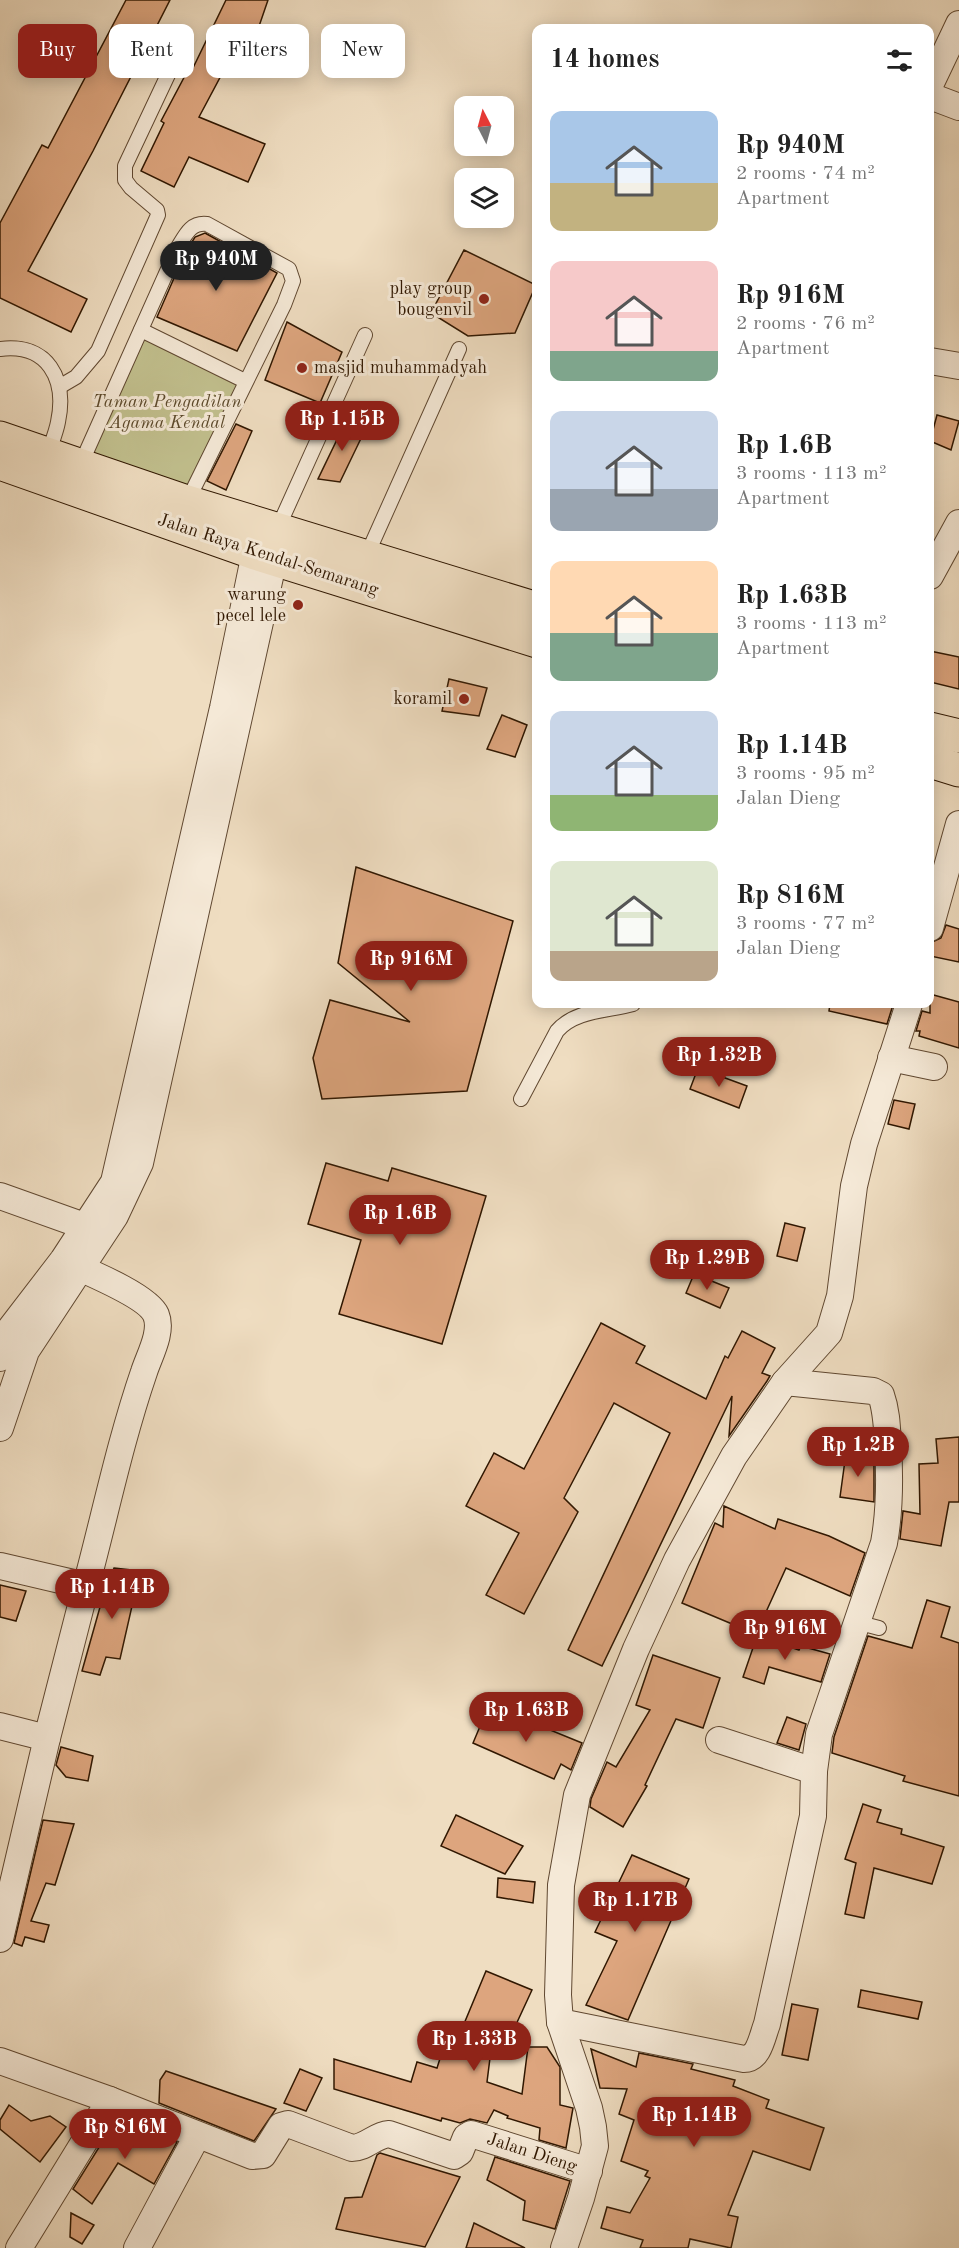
<!DOCTYPE html>
<meta charset="utf-8">
<style>
body{margin:0;font-family:"Old Standard TT",serif;background:#f6f6f6;color:#222;height:100vh;display:flex;flex-direction:column;font-size:22px;white-space:nowrap}
*{box-sizing:border-box;margin:0}
p{font-size:20px;color:#767676}
.icon{flex:none;width:33px;height:33px;fill:none;stroke:currentColor;stroke-width:2;stroke-linecap:round;stroke-linejoin:round}
.map{position:relative;flex:1;overflow:hidden}
.panel{position:absolute;left:532px;top:24px;width:402px;height:984px;display:flex;flex-direction:column;background:#fff;border-radius:12px;box-shadow:0 3px 15px #0003}
.panel>*{flex:none}
.top-card{position:absolute;left:18px;top:24px;width:424px;height:54px;display:flex;gap:12px}
.needle{width:39px;rotate:354deg}
.tools{position:absolute;left:454px;top:96px;display:grid;gap:12px}
.tools a{display:grid;place-items:center;width:60px;height:60px;border-radius:12px;background:#fff;box-shadow:0 3px 15px #0003;font-size:30px}
.price{position:absolute;translate:-50% -51px;padding:0 14px;border-radius:21px;background:#8f2418;color:#fff;font-size:20px;line-height:39px;filter:drop-shadow(0 2px 3px #0008)}
.price::after{content:'';position:absolute;left:50%;top:36px;width:18px;height:14px;margin-left:-9px;background:inherit;clip-path:polygon(0 0,100% 0,50% 100%)}
.price.on{background:#222;color:#fff}
ul{padding:0;list-style:none}
li{display:flex;align-items:center;gap:18px;height:150px;padding:0 18px}
li span{display:grid;place-items:center;flex:none;width:168px;height:120px;border-radius:12px;color:#555}
li>.icon{margin-inline-start:auto}
span .icon{width:72px;height:72px;fill:#fffc;stroke-width:1}
li b{font-size:26px}
h2{display:flex;justify-content:space-between;align-items:center;height:72px;padding:0 18px;font-size:26px}
.pill{padding:0 21px;border-radius:12px;background:#fff;box-shadow:0 3px 15px #0003;font-size:21px;line-height:54px}
.pill.on{background:#8f2418;color:#fff}
.map>svg:first-child{display:block}
.green{fill:#c1bf8d;stroke:#786b47;stroke-width:1.5}
.building{fill:#dda57e;stroke:#301701;stroke-width:1.5}
.lines{fill:none;stroke-linecap:round;stroke-linejoin:round}
.lane-casing{stroke:#604831;stroke-width:16}
.street-casing{stroke:#604831;stroke-width:28}
.highway-casing{stroke:#301701;stroke-width:35}
.lane{stroke:#f5e9d7;stroke-width:14}
.street{stroke:#f5e9d7;stroke-width:26}
.highway{stroke:#efddc1;stroke-width:33}
.poi-dot{fill:#8f2418;stroke:#f5e9d7;stroke-width:2}
.labels{text-anchor:middle;dominant-baseline:central;stroke-width:6;stroke-linejoin:round;paint-order:stroke}
.poi-label{font-size:18px;fill:#301701;stroke:#f5e9d7;text-anchor:end}
.park-label{font-size:18px;font-style:italic;fill:#5c492b;stroke:#f5e9d7}
.street-label{font-size:18px;fill:#301701;stroke:#f5e9d7}
</style>
<div class="map">
<svg width="959" height="2248" viewBox="0 0 959 2248">
<rect width="100%" height="100%" fill="#efddc1"/>
<filter id="stains"><feTurbulence type="fractalNoise" baseFrequency=".00333" numOctaves="4"/><feColorMatrix values="0 0 0 0 .2 0 0 0 0 .09 0 0 0 0 .02 0 0 0 .5 -.17"/></filter>
<radialGradient id="worn" r=".72"><stop offset=".6" stop-color="#630" stop-opacity="0"/><stop offset="1" stop-color="#630" stop-opacity=".3"/></radialGradient>
<polygon class="green" points="141,330 245,381 187,502 80,466"/>
<g class="building">
<polygon points="126,0 170,0 93,151 28,271 87,299 71,332 0,298 0,223 42,145 48,148"/>
<polygon points="226,0 268,0 255,38 248,34 226,73 223,72 199,117 265,144 248,182 189,157 174,187 141,171 164,123 161,121 188,70 191,72"/>
<polygon points="205,233 277,273 237,351 157,317 185,253 195,237"/>
<polygon points="464,250 536,285 515,333 468,336 431,313"/>
<polygon points="287,322 342,352 320,403 265,380"/>
<polygon points="937,415 959,421 951,450 930,441"/>
<polygon points="346,421 366,428 340,482 318,479"/>
<polygon points="236,424 252,431 226,490 207,481"/>
<polygon points="930,651 959,657 959,689 930,682"/>
<polygon points="449,679 487,688 479,716 442,711"/>
<polygon points="502,715 527,725 515,757 487,749"/>
<polygon points="356,867 513,921 467,1091 322,1099 313,1058 330,1000 410,1022 338,963"/>
<polygon points="946,925 959,929 959,962 930,956 930,943 941,938"/>
<polygon points="930,994 959,1002 959,1048 919,1036 920,1031 916,1031 922,1011 930,1013"/>
<polygon points="830,1004 888,1004 893,1005 887,1024 829,1011"/>
<polygon points="698,1068 747,1086 739,1108 690,1089"/>
<polygon points="894,1100 915,1104 909,1129 888,1124"/>
<polygon points="326,1163 388,1181 392,1168 486,1196 442,1344 339,1314 361,1240 308,1224"/>
<polygon points="785,1223 805,1228 797,1261 777,1256"/>
<polygon points="694,1274 729,1288 720,1308 686,1293"/>
<polygon points="601,1323 645,1346 636,1363 706,1399 725,1356 728,1358 742,1331 775,1348 762,1373 770,1376 767,1381 729,1436 732,1396 602,1666 568,1650 670,1433 614,1403 564,1498 578,1512 524,1614 486,1595 519,1533 466,1506 494,1453 524,1469"/>
<polygon points="959,1437 959,1502 949,1502 941,1546 900,1539 903,1511 920,1514 919,1464 938,1463 936,1439"/>
<polygon points="846,1453 874,1457 874,1502 840,1497"/>
<polygon points="724,1506 775,1529 778,1519 829,1536 865,1553 850,1596 786,1568 756,1634 682,1603 715,1523 723,1527"/>
<polygon points="114,1568 140,1571 120,1659 106,1657 100,1675 82,1671 102,1600"/>
<polygon points="0,1585 26,1591 16,1621 0,1617"/>
<polygon points="927,1600 950,1607 941,1637 959,1643 959,1796 903,1781 905,1776 832,1753 834,1737 868,1636 912,1648"/>
<polygon points="757,1636 799,1650 801,1646 830,1654 821,1682 769,1667 764,1684 743,1677"/>
<polygon points="653,1655 720,1678 703,1728 676,1719 645,1785 647,1786 623,1827 590,1807 591,1799 607,1762 616,1767 650,1710 636,1705"/>
<polygon points="489,1705 582,1743 571,1770 561,1764 554,1779 473,1743"/>
<polygon points="787,1717 806,1724 799,1750 777,1743"/>
<polygon points="61,1747 93,1756 88,1781 66,1777 56,1765"/>
<polygon points="863,1804 881,1810 877,1822 902,1829 901,1834 944,1847 932,1884 874,1868 864,1918 845,1914 856,1863 845,1859"/>
<polygon points="456,1815 523,1846 505,1874 441,1846"/>
<polygon points="43,1820 74,1824 55,1885 46,1883 31,1921 49,1925 44,1942 25,1937 22,1946 14,1943"/>
<polygon points="632,1855 689,1879 628,2020 586,2005 617,1941 595,1932"/>
<polygon points="498,1878 535,1882 533,1903 497,1897"/>
<polygon points="486,1971 532,1990 507,2044 492,2042 487,2082 522,2094 528,2047 547,2047 560,2067 560,2105 573,2108 566,2148 539,2140 540,2128 507,2118 508,2116 494,2110 487,2123 470,2119 460,2123 442,2118 441,2121 334,2089 334,2059 411,2082 417,2062 437,2068 450,2027 461,2031"/>
<polygon points="861,1990 922,2002 918,2019 858,2007"/>
<polygon points="792,2004 818,2009 808,2060 782,2055"/>
<polygon points="591,2049 636,2067 639,2053 693,2064 691,2069 735,2080 733,2086 769,2100 766,2108 824,2128 810,2170 753,2151 728,2215 738,2217 731,2248 690,2239 688,2248 640,2248 643,2240 601,2228 607,2207 630,2213 650,2178 645,2176 648,2171 621,2161 634,2120 619,2114 627,2089 600,2088"/>
<polygon points="300,2069 322,2078 306,2111 284,2103"/>
<polygon points="166,2071 276,2109 254,2141 159,2103 160,2080"/>
<polygon points="9,2105 31,2121 50,2116 66,2127 40,2162 0,2129 0,2120"/>
<polygon points="111,2128 134,2140 140,2130 177,2142 154,2184 118,2163 92,2204 73,2189"/>
<polygon points="380,2153 460,2177 425,2247 336,2229 345,2198 362,2197 377,2155"/>
<polygon points="495,2157 570,2181 555,2229 523,2220 525,2201 487,2180"/>
<polygon points="71,2213 94,2225 82,2244 70,2237"/>
<polygon points="474,2223 525,2248 466,2248"/>
</g>
<g class="lines">
<g class="lane-casing">
<g id="lane">
<polyline points="141,330 245,381"/>
<path d="M0,349C48,343 67,379 58,422C56,433 51,444 48,454"/>
<polyline points="59,387 76,377 98,351 158,215 157,210 131,188 125,180 125,166 174,62"/>
<path d="M80,466L177,249C185,236 190,222 207,224L289,269L293,281L284,305L187,502"/>
<polyline points="277,530 365,335"/>
<polyline points="366,557 459,349"/>
<path d="M521,1099L557,1031C575,1010 608,1011 633,1004"/>
<polyline points="856,1622 879,1628"/>
</g>
</g>
<g class="street-casing">
<g id="street">
<polyline points="930,85 959,24"/>
<polyline points="930,96 959,107"/>
<polyline points="930,361 959,366"/>
<polyline points="930,576 959,523"/>
<polyline points="930,928 959,824"/>
<polyline points="891,1058 934,1067"/>
<polyline points="0,1196 101,1232"/>
<path d="M66,1262C86,1271 148,1296 156,1315C163,1332 149,1356 144,1372C120,1442 105,1515 86,1586"/>
<polyline points="0,1358 10,1329 63,1260 114,1182 223,708 255,553"/>
<polyline points="0,1428 26,1351 115,1216 140,1163 274,559"/>
<polyline points="0,1566 86,1586 47,1738"/>
<polyline points="0,1726 47,1738 0,1939"/>
<polyline points="719,1740 814,1771"/>
<path d="M560,2022L744,2059C759,2059 762,2037 767,2024L813,1816L814,1771L819,1734L884,1543C890,1510 890,1479 888,1446C887,1429 887,1412 881,1395L873,1391L785,1382"/>
<path d="M0,2061L110,2100L252,2156L263,2155L281,2126L288,2124L352,2148C366,2148 375,2135 389,2134L454,2156L460,2152L466,2137L471,2134L589,2171"/>
<polyline points="19,2248 110,2100"/>
<polyline points="137,2248 197,2136"/>
<polyline points="564,2248 581,2198 595,2146 593,2127 589,2108 560,2022 558,1995 561,1885 577,1795 636,1649 677,1560 734,1456 785,1382 829,1333 840,1296 854,1186 864,1144 909,1004"/>
</g>
</g>
<g class="highway-casing">
<g id="highway">
<polyline points="0,438 187,502 537,609"/>
<polyline points="0,463 255,553 537,641"/>
<polyline points="930,729 959,736"/>
<polyline points="930,761 959,770"/>
</g>
</g>
<use href="#lane" class="lane"/>
<use href="#street" class="street"/>
<use href="#highway" class="highway"/>
</g>
<g class="poi-dot">
<circle cx="484" cy="299" r="6"/>
<circle cx="302" cy="368" r="6"/>
<circle cx="298" cy="605" r="6"/>
<circle cx="464" cy="699" r="6"/>
</g>
<g class="labels">
<g class="poi-label">
<text x="472" y="289">play group<tspan x="472" dy="21">bougenvil</tspan></text>
<text x="314" y="368" text-anchor="start">masjid muhammadyah</text>
<text x="286" y="595">warung<tspan x="286" dy="21">pecel lele</tspan></text>
<text x="452" y="699">koramil</text>
</g>
<g class="park-label">
<text x="167" y="402">Taman Pengadilan<tspan x="167" dy="21">Agama Kendal</tspan></text>
</g>
<g class="street-label">
<text transform="translate(268 555) rotate(18)">Jalan Raya Kendal-Semarang</text>
<text transform="translate(532 2153) rotate(18)">Jalan Dieng</text>
</g>
</g>
<rect width="100%" height="100%" filter="url(#stains)"/>
<rect width="100%" height="100%" fill="url(#worn)"/>
</svg>
<div class="tools">
<a><svg class="needle" viewBox="-14 -14 28 28"><path d="M0-13l5 13h-10z" fill="#e53935"/><path d="M0 13l5-13h-10z" fill="#767676"/></svg></a>
<a><svg class="icon" aria-label="layers" viewBox="0 0 24 24"><path d="M12 4l9 5-9 5-9-5zM3 14l9 5 9-5"/></svg></a>
</div>
<b class="price on" style="left:216px;top:292px">Rp 940M</b>
<b class="price" style="left:342px;top:452px">Rp 1.15B</b>
<b class="price" style="left:411px;top:992px">Rp 916M</b>
<b class="price" style="left:719px;top:1088px">Rp 1.32B</b>
<b class="price" style="left:400px;top:1246px">Rp 1.6B</b>
<b class="price" style="left:707px;top:1291px">Rp 1.29B</b>
<b class="price" style="left:858px;top:1478px">Rp 1.2B</b>
<b class="price" style="left:112px;top:1620px">Rp 1.14B</b>
<b class="price" style="left:785px;top:1661px">Rp 916M</b>
<b class="price" style="left:526px;top:1743px">Rp 1.63B</b>
<b class="price" style="left:635px;top:1933px">Rp 1.17B</b>
<b class="price" style="left:474px;top:2072px">Rp 1.33B</b>
<b class="price" style="left:694px;top:2148px">Rp 1.14B</b>
<b class="price" style="left:125px;top:2160px">Rp 816M</b>
<div class="top-card">
<a class="pill on">Buy</a>
<a class="pill">Rent</a>
<a class="pill">Filters</a>
<a class="pill">New</a>
</div>
<section class="panel">
<h2>14 homes<svg class="icon" aria-label="filters" viewBox="0 0 24 24"><path d="M4 7h16M4 17h16"/><circle cx="9" cy="7" r="2"/><circle cx="15" cy="17" r="2"/></svg></h2>
<ul>
<li><span style="background:linear-gradient(#a9c7e8 60%,#c2b280 0)"><svg class="icon" aria-label="home" viewBox="0 0 24 24"><path d="M3 11l9-7 9 7M6 9v11h12V9"/></svg></span><div><b>Rp 940M</b><p>2 rooms · 74 m²</p><p>Apartment</p></div></li>
<li><span style="background:linear-gradient(#f6c9c9 75%,#7fa58c 0)"><svg class="icon" aria-label="home" viewBox="0 0 24 24"><path d="M3 11l9-7 9 7M6 9v11h12V9"/></svg></span><div><b>Rp 916M</b><p>2 rooms · 76 m²</p><p>Apartment</p></div></li>
<li><span style="background:linear-gradient(#c9d6e8 65%,#9aa5b1 0)"><svg class="icon" aria-label="home" viewBox="0 0 24 24"><path d="M3 11l9-7 9 7M6 9v11h12V9"/></svg></span><div><b>Rp 1.6B</b><p>3 rooms · 113 m²</p><p>Apartment</p></div></li>
<li><span style="background:linear-gradient(#ffd9b3 60%,#7fa58c 0)"><svg class="icon" aria-label="home" viewBox="0 0 24 24"><path d="M3 11l9-7 9 7M6 9v11h12V9"/></svg></span><div><b>Rp 1.63B</b><p>3 rooms · 113 m²</p><p>Apartment</p></div></li>
<li><span style="background:linear-gradient(#c9d6e8 70%,#8fb573 0)"><svg class="icon" aria-label="home" viewBox="0 0 24 24"><path d="M3 11l9-7 9 7M6 9v11h12V9"/></svg></span><div><b>Rp 1.14B</b><p>3 rooms · 95 m²</p><p>Jalan Dieng</p></div></li>
<li><span style="background:linear-gradient(#dfe7d0 75%,#b9a48a 0)"><svg class="icon" aria-label="home" viewBox="0 0 24 24"><path d="M3 11l9-7 9 7M6 9v11h12V9"/></svg></span><div><b>Rp 816M</b><p>3 rooms · 77 m²</p><p>Jalan Dieng</p></div></li>
</ul>
</section>
</div>
